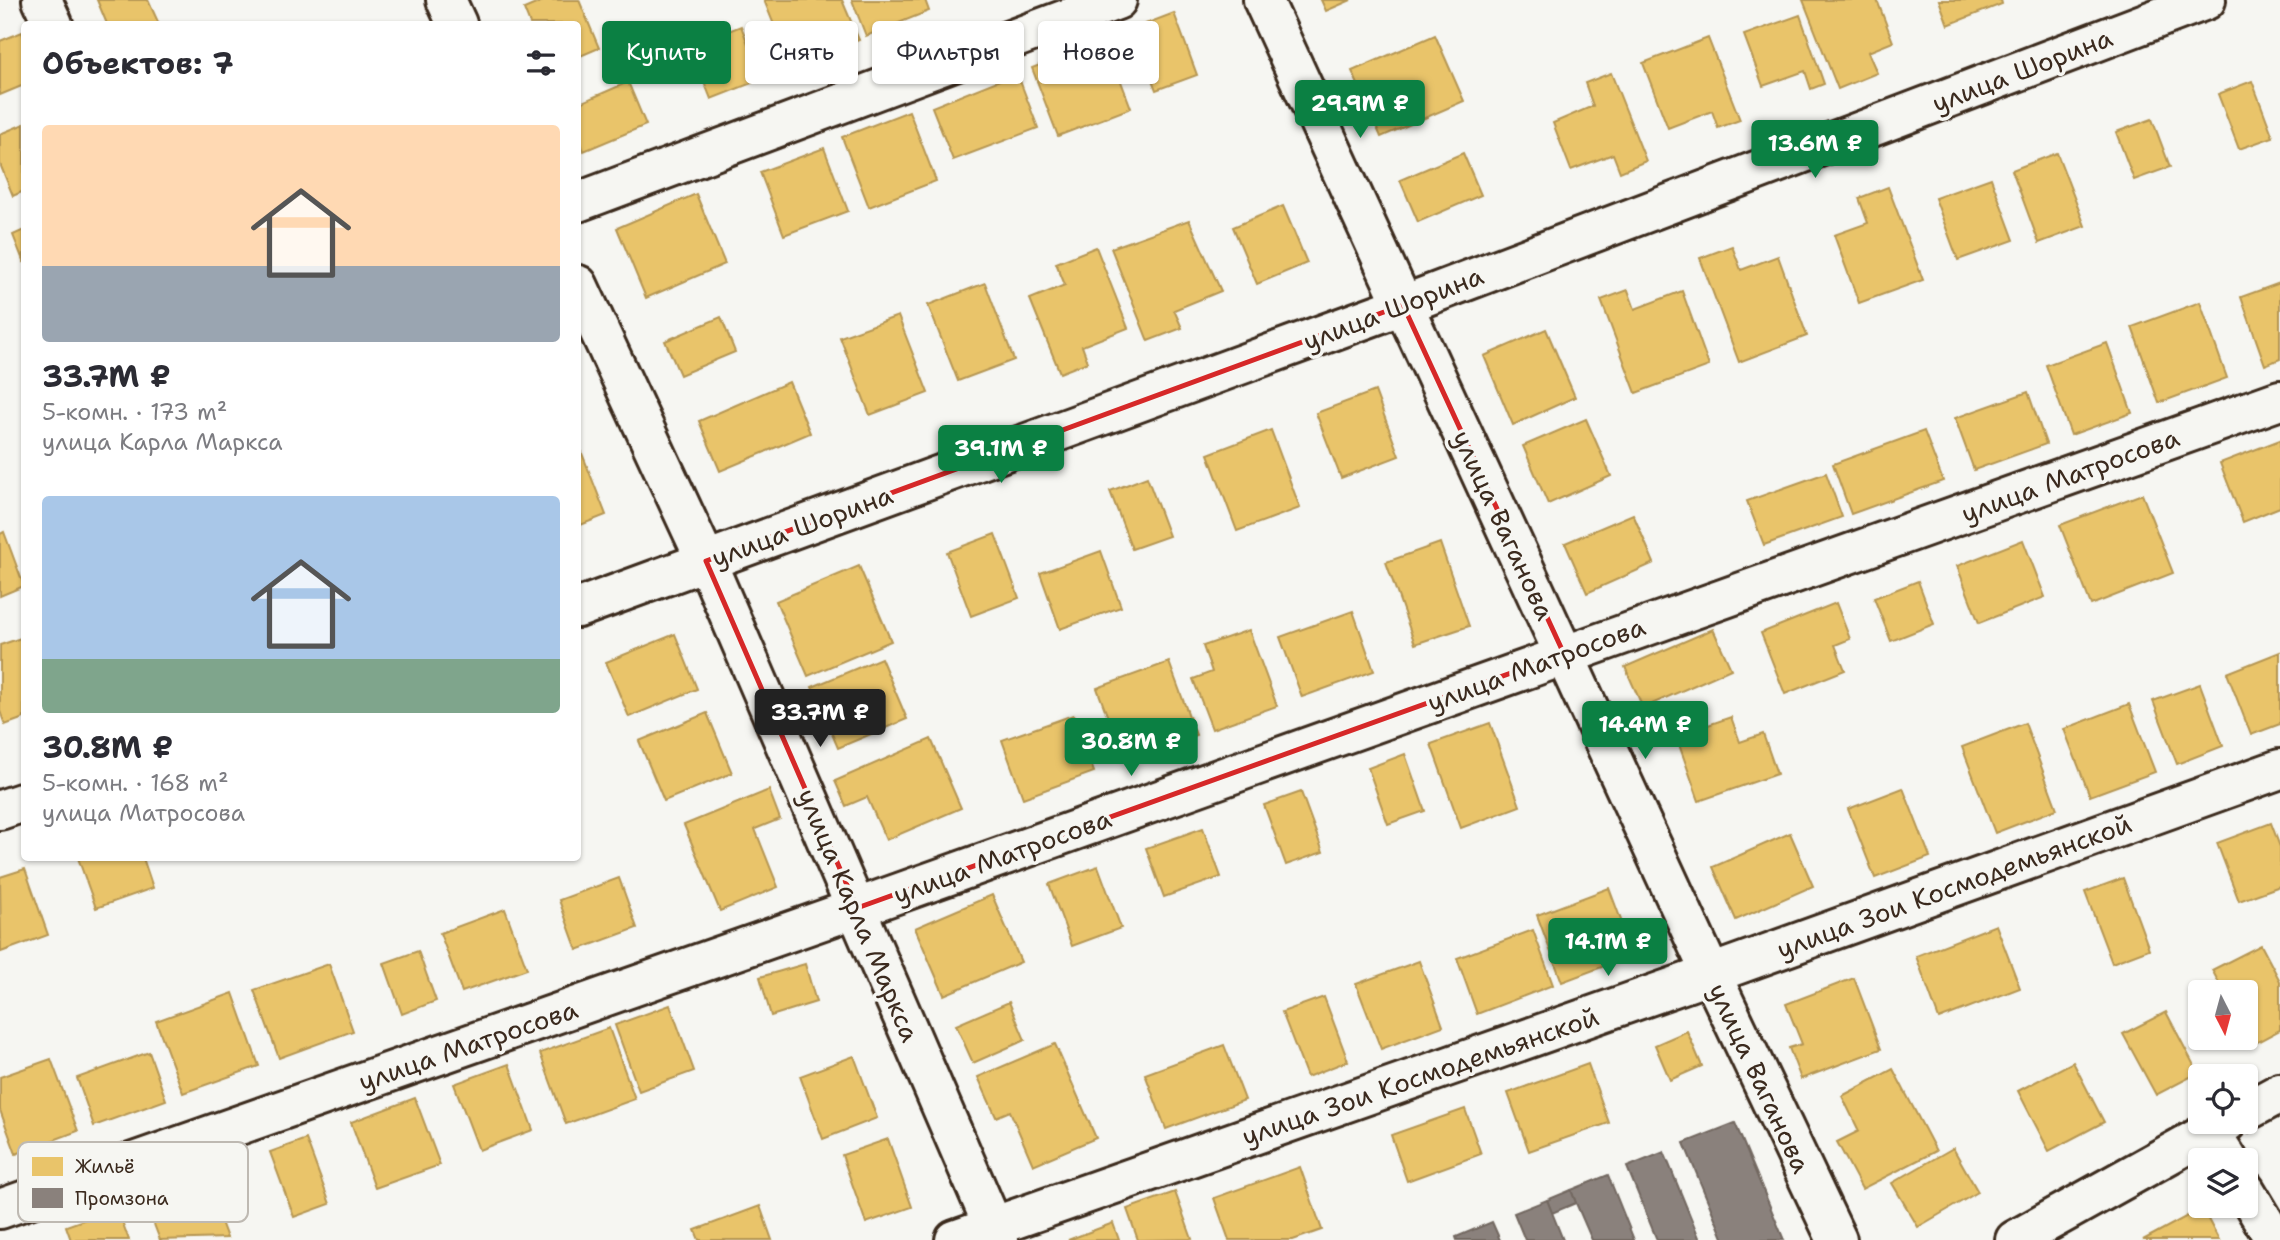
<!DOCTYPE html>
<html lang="ru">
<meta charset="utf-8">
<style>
body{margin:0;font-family:"Shantell Sans",sans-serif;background:#f7f7f7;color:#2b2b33;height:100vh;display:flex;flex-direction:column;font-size:26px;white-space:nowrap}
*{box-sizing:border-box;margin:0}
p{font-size:23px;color:#7c7c81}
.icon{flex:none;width:38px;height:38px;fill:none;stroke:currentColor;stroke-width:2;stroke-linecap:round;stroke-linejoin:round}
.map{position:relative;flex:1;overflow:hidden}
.details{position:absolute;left:21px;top:21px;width:560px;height:840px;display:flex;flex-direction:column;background:#fff;border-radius:7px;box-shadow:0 2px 5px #0004}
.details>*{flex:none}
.guide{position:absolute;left:602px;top:21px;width:665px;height:63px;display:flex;gap:14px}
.needle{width:46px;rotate:174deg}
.tools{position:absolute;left:2188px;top:980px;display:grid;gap:14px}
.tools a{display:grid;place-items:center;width:70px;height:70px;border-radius:7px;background:#fff;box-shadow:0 2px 5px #0004;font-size:35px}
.price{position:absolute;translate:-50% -60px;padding:0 16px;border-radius:7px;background:#0b8043;color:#fff;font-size:23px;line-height:46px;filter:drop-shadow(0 2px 4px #0008)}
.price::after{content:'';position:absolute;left:50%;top:42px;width:21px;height:16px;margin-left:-10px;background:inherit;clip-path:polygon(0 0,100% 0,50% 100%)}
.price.on{background:#222;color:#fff}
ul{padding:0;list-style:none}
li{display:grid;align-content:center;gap:14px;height:371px;padding:0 21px}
li span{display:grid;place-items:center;height:217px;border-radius:7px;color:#555}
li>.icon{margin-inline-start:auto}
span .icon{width:126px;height:126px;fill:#fffc;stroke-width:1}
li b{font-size:30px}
h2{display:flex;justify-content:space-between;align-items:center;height:84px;padding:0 21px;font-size:30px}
.chip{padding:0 24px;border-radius:7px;background:#fff;box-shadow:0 2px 5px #0004;font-size:24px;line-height:63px}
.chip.on{background:#0b8043;color:#fff}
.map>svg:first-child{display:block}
.homes{fill:#e9c46a;stroke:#b59653;stroke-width:2}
.industry{fill:#8a817c;stroke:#726760;stroke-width:2}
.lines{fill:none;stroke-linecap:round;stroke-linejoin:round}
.street-casing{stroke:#3b2a1e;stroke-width:44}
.street{stroke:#f6f6f2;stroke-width:38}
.marked{fill:none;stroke:#d62828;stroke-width:5;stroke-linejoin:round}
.labels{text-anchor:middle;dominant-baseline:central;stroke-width:7;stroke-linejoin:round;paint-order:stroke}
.street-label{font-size:26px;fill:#3b2a1e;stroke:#f6f6f2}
.key{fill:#f6f6f2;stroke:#beb9b2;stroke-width:2}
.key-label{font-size:19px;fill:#3b2a1e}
</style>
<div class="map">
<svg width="2280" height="1240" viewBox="0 0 2280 1240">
<rect width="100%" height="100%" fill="#f6f6f2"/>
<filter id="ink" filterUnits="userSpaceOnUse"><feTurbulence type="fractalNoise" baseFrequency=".0143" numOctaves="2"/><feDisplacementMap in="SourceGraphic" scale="14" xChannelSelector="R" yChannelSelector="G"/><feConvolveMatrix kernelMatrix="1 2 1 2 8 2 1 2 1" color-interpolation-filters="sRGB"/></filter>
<g filter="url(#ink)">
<g class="homes">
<polygon points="97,0 148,0 159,24 107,24"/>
<polygon points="545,0 579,0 599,48 578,57 578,24 530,24 524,9"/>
<polygon points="764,0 842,0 859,40 791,67"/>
<polygon points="852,0 925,0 929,11 866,36"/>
<polygon points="1321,0 1351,0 1326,11"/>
<polygon points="1803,0 1877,0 1893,42 1868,52 1877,73 1838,89"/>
<polygon points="1939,0 2001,0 2002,4 1948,25"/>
<polygon points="1174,13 1197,75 1156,90 1132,29"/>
<polygon points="1800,15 1824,84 1811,89 1805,71 1763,86 1744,35"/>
<polygon points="741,26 762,79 711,99 690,46"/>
<polygon points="22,32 24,38 24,85 0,95 0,41"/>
<polygon points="1435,35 1464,101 1381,137 1352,71"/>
<polygon points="1708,38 1740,120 1718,128 1712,111 1668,128 1643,63"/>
<polygon points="1105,39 1131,108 1058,136 1032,68"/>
<polygon points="1017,73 1038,128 953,160 932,107"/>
<polygon points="1611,73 1646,161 1620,172 1613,154 1571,170 1553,123 1593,106 1585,83"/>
<polygon points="2252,81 2273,137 2239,149 2218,94"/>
<polygon points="628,82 646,125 584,151 578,135 578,104"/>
<polygon points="909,111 936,181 869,207 842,137"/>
<polygon points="2152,119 2170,167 2134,180 2116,132"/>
<polygon points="24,124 24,191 13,196 0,164 0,134"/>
<polygon points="824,148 848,211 784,235 760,172"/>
<polygon points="1463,153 1481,195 1418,222 1400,180"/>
<polygon points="2057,153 2085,226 2039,243 2012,170"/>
<polygon points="1991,178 2014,240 1958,260 1935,198"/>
<polygon points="1888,187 1923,280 1859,303 1834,235 1868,223 1859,198"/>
<polygon points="696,194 725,264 646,298 617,228"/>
<polygon points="1283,206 1307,263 1257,284 1233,227"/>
<polygon points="1189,220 1221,291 1174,310 1182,328 1148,341 1111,248"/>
<polygon points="24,230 24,263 13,235"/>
<polygon points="1732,246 1741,270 1778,256 1807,336 1739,362 1700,258"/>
<polygon points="1096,247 1128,328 1082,346 1088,362 1060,373 1030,299 1065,285 1056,263"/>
<polygon points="985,283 1014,360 958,381 928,305"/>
<polygon points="2280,283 2280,359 2265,365 2241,297"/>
<polygon points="1628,290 1635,309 1682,291 1709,366 1636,393 1601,300"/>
<polygon points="2200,302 2227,378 2159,403 2132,327"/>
<polygon points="898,316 928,393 870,415 840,337"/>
<polygon points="721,317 735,352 680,375 665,341"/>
<polygon points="1546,329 1575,397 1513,425 1484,356"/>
<polygon points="2107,343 2132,413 2071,435 2046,365"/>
<polygon points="789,382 810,433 720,471 699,421"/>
<polygon points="1375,391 1399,456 1341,478 1316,413"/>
<polygon points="2028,392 2046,444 1974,470 1955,418"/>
<polygon points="1586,419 1611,476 1548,504 1523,446"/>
<polygon points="1271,430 1300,508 1237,531 1208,454"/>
<polygon points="1924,431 1943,481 1851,514 1833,464"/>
<polygon points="2280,440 2280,507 2243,522 2220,463"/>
<polygon points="578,443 606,515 578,526"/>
<polygon points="1826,473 1842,517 1764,545 1747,501"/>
<polygon points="1147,477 1169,536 1132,549 1110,491"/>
<polygon points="2142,494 2173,573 2091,605 2060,525"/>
<polygon points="1633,514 1654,563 1587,593 1565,543"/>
<polygon points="4,532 24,586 0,596 0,534"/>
<polygon points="995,534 1019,598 971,616 947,552"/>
<polygon points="2023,540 2045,597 1979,623 1957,566"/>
<polygon points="1440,543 1469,626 1415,644 1386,562"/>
<polygon points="1101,551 1121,607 1060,629 1040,573"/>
<polygon points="859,566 891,641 808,676 776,601"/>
<polygon points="1918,581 1934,624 1891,641 1874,598"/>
<polygon points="1836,603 1850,639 1835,645 1845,670 1785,694 1761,633"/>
<polygon points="1353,611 1374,671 1302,697 1280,637"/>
<polygon points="1713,629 1731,669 1643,708 1625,667"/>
<polygon points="1249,630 1277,706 1212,729 1193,679 1212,672 1203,646"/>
<polygon points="675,634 697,689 629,717 606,662"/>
<polygon points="24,637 24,718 5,725 0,711 0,645"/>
<polygon points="2280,652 2280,724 2251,735 2227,673"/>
<polygon points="881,658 907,719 838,748 812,687"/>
<polygon points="1169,662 1196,735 1124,761 1097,688"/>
<polygon points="2200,684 2223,746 2177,764 2153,701"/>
<polygon points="2129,704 2155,772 2090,796 2064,729"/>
<polygon points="707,713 732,773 664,801 639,741"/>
<polygon points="1073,715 1094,772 1023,798 1002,740"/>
<polygon points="1731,717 1740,742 1763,734 1777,774 1699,801 1676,736"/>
<polygon points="1490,723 1520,806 1461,828 1431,744"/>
<polygon points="2025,723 2057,809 1995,833 1962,747"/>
<polygon points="931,739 961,808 886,840 867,797 846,806 835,781"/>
<polygon points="1405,754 1425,811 1388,824 1368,768"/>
<polygon points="1903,788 1930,857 1875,878 1848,809"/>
<polygon points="769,790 780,819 755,829 778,887 720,911 684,825"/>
<polygon points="1301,792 1323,852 1286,865 1264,805"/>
<polygon points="2271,823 2280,847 2280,886 2239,901 2217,843"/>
<polygon points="1203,828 1221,877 1164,897 1146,848"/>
<polygon points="1790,833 1813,886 1736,920 1713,867"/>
<polygon points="78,858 143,858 153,888 96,908"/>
<polygon points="1098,866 1121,928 1072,946 1049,884"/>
<polygon points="25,869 48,935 1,952 0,877"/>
<polygon points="619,878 637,928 577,950 559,900"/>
<polygon points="2123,878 2149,949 2112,963 2085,892"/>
<polygon points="1609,888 1634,955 1562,982 1537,915"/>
<polygon points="992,895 1021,962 944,995 915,928"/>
<polygon points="505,909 527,969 462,992 440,933"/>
<polygon points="1996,925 2020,988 1939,1019 1916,956"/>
<polygon points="1533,930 1553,985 1477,1014 1457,958"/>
<polygon points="2261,945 2280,981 2280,1030 2252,1045 2245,1033 2245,992 2224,992 2212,970"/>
<polygon points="418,951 436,1001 402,1014 384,963"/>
<polygon points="1419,961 1443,1026 1381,1049 1356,984"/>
<polygon points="329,964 353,1031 279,1058 254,990"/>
<polygon points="805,964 816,1002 771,1016 760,977"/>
<polygon points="1854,978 1881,1049 1801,1079 1789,1048 1802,1044 1786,1004"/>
<polygon points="233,993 259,1066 183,1093 156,1021"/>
<polygon points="1324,997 1348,1061 1307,1077 1282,1012"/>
<polygon points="1009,1002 1025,1040 973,1063 956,1025"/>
<polygon points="670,1005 694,1071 639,1091 615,1025"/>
<polygon points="2166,1012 2198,1073 2156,1095 2123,1034"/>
<polygon points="609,1028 635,1099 566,1124 540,1053"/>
<polygon points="1687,1031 1702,1066 1670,1080 1655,1045"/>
<polygon points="1055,1044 1096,1138 1033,1165 1010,1111 996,1117 978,1077"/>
<polygon points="1224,1045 1245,1100 1166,1129 1145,1074"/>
<polygon points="149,1052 166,1100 94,1126 77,1078"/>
<polygon points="854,1056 877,1118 823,1139 800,1076"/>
<polygon points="51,1059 78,1131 16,1154 0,1110 0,1077"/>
<polygon points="2073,1062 2104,1122 2049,1151 2018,1091"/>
<polygon points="509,1064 533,1130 479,1150 454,1084"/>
<polygon points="1588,1064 1609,1123 1529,1151 1508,1093"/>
<polygon points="1893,1069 1936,1151 1862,1189 1837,1142 1859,1131 1842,1096"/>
<polygon points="415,1098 440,1165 375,1188 351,1122"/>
<polygon points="1465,1109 1481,1154 1407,1181 1391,1135"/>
<polygon points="306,1139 330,1204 294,1217 270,1152"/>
<polygon points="888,1139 912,1207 866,1223 842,1155"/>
<polygon points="1953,1148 1978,1192 1918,1227 1892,1183"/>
<polygon points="1300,1167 1322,1230 1293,1240 1229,1240 1214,1198"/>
<polygon points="204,1176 227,1238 160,1240 144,1198"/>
<polygon points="1175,1192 1192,1239 1138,1240 1127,1209"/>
<polygon points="760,1206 772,1240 699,1240 695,1230"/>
<polygon points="117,1208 129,1240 71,1240 66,1226"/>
<polygon points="2202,1208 2219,1240 2143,1240"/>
<polygon points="1113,1223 1119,1240 1068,1240"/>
</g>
<g class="industry">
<polygon points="1735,1123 1784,1240 1724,1240 1684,1143"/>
<polygon points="1664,1152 1700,1240 1657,1240 1627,1167"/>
<polygon points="1608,1175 1634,1240 1592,1240 1576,1203 1571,1190"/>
<polygon points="1571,1190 1576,1203 1552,1213 1547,1200"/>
<polygon points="1547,1200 1563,1240 1525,1240 1514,1213"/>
<polygon points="1492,1222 1500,1240 1457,1240 1456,1237"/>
</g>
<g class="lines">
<g class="street-casing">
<g id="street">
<polyline points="42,0 53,24"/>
<polyline points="446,0 457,24"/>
<polyline points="1263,0 1711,974 1837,1240"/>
<polyline points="578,202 1117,0"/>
<polyline points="578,285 706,561 999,1240"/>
<polyline points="578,608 1403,305 2206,0"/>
<polyline points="0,810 24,802"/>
<polyline points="2245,1112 2280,1093"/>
<polyline points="2210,1131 2228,1160"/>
<polyline points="2245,1190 2275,1240"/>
<polyline points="0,1209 857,908 2280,400"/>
<polyline points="955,1240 1711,974 2280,769"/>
<polyline points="2015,1240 2227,1122"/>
</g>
</g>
<use href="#street" class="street"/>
</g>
</g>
<path class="marked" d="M1403,305L1564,654L857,908L706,561Z"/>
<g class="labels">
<g class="street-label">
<text transform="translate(2022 70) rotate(-21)">улица Шорина</text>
<text transform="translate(1393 308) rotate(-21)">улица Шорина</text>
<text transform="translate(2070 475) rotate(-20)">улица Матросова</text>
<text transform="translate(1504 525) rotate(65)">улица Ваганова</text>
<text transform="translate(802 526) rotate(-20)">улица Шорина</text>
<text transform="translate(1536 664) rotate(-20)">улица Матросова</text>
<text transform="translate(1002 856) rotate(-20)">улица Матросова</text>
<text transform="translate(1954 886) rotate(-20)">улица Зои Космодемьянской</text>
<text transform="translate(859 915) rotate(67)">улица Карла Маркса</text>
<text transform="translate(468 1045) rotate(-19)">улица Матросова</text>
<text transform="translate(1420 1076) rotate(-19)">улица Зои Космодемьянской</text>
<text transform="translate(1760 1078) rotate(65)">улица Ваганова</text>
</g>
</g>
<rect x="18" y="1142" width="230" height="80" rx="10" class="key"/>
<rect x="32" y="1157" width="31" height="19" fill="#e9c46a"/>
<rect x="32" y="1188" width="31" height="20" fill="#8a817c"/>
<g class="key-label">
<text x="75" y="1173">Жильё</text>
<text x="75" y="1205">Промзона</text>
</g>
</svg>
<div class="tools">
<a><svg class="needle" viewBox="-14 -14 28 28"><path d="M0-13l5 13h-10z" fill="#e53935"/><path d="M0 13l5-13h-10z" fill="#7c7c81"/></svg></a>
<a><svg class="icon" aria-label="locate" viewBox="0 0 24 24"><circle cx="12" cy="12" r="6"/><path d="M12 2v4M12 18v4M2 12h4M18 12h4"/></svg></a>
<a><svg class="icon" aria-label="layers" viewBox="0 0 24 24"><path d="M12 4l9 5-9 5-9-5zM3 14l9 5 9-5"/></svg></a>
</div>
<b class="price" style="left:1360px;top:140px">29.9M ₽</b>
<b class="price" style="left:1815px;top:180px">13.6M ₽</b>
<b class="price" style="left:1001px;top:485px">39.1M ₽</b>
<b class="price on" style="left:820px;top:749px">33.7M ₽</b>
<b class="price" style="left:1645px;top:761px">14.4M ₽</b>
<b class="price" style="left:1131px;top:778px">30.8M ₽</b>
<b class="price" style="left:1608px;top:978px">14.1M ₽</b>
<div class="guide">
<a class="chip on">Купить</a>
<a class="chip">Снять</a>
<a class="chip">Фильтры</a>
<a class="chip">Новое</a>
</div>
<section class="details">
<h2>Объектов: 7<svg class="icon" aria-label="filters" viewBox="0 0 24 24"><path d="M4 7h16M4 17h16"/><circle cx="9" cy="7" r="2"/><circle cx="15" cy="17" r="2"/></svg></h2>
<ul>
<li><span style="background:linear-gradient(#ffd9b3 65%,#9aa5b1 0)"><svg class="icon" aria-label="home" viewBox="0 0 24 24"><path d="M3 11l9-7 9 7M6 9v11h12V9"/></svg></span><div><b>33.7M ₽</b><p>5-комн. · 173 m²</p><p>улица Карла Маркса</p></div></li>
<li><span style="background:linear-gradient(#a9c7e8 75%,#7fa58c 0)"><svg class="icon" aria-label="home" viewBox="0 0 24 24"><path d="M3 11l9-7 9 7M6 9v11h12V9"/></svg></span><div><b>30.8M ₽</b><p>5-комн. · 168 m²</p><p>улица Матросова</p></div></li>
</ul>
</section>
</div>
